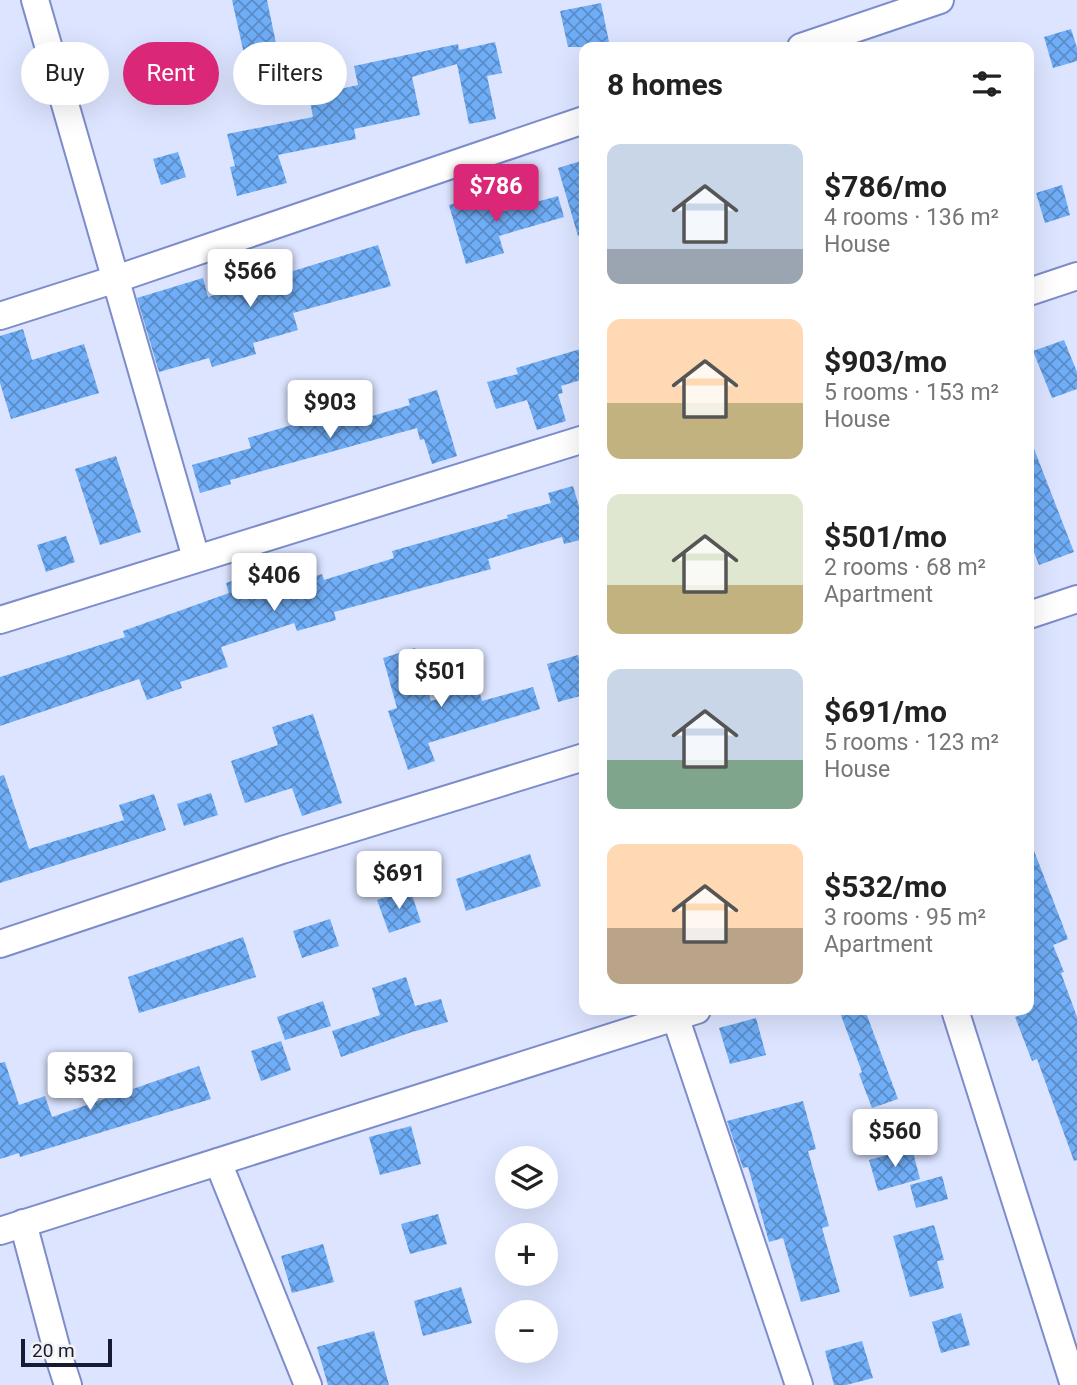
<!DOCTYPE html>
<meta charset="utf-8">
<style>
body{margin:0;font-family:Roboto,sans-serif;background:#f6f6f6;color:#222;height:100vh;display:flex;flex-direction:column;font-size:26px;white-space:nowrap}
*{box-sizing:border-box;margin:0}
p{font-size:23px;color:#767676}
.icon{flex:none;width:38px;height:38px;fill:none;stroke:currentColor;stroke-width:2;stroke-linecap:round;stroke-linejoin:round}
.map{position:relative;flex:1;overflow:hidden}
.sheet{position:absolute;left:579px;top:42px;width:455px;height:973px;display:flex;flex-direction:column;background:#fff;border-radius:14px;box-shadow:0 7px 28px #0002}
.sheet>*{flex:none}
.banner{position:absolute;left:21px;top:42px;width:453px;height:63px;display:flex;gap:14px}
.tools{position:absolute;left:495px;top:1146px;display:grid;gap:14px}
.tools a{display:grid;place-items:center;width:63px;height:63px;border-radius:50%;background:#fff;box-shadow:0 7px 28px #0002;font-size:35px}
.scale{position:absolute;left:21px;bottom:18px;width:91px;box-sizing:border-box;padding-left:7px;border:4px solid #161b33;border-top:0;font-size:19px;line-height:24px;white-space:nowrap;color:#161b33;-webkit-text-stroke:5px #f2f2f2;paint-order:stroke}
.price{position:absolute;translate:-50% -60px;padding:0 16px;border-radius:7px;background:#fff;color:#222;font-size:23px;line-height:46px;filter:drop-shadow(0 2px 4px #0008)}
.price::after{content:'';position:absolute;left:50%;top:42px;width:21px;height:16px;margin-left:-10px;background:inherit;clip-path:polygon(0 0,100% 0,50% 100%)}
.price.active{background:#db2777;color:#fff}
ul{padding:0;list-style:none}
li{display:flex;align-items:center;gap:21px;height:175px;padding:0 28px}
li span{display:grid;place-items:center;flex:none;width:196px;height:140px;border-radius:14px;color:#555}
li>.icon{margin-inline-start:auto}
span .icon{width:84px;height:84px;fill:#fffc;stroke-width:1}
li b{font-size:30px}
h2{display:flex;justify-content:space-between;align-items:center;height:84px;padding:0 28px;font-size:30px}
.tag{padding:0 24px;border-radius:32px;background:#fff;box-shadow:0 7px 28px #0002;font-size:24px;line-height:63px}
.tag.active{background:#db2777;color:#fff}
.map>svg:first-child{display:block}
.building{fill:url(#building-cross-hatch)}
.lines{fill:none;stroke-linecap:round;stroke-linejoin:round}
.minor-casing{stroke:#7d8cca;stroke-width:30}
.minor{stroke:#fff;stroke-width:26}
</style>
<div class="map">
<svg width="1077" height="1385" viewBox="0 0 1077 1385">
<defs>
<pattern id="building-cross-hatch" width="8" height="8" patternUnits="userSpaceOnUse" patternTransform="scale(1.75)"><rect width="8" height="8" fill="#6fadf6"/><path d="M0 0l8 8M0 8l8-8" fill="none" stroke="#5a8cc8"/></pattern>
</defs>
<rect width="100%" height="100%" fill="#dce4ff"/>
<g class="building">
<polygon points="232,0 267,0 277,48 244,54"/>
<polygon points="601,3 610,47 568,47 560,11"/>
<polygon points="1071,29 1077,48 1077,61 1053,68 1044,37"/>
<polygon points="495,42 502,73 487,76 496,119 469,124 457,64 412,77 420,115 354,129 356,139 278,155 287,183 237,196 230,167 235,166 227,134 313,117 309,96 358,85 354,66 458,44 459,50"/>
<polygon points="178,152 186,177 161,185 153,159"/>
<polygon points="584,160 584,235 578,236 558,168"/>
<polygon points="1062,185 1070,215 1045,223 1036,193"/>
<polygon points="487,194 493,214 558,196 564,217 499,236 504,253 466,264 449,205"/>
<polygon points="378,245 391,286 293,313 298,330 253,343 256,354 212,367 209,358 159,372 137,298 203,278 208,297"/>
<polygon points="23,329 32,360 84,344 99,393 11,419 0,383 0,336"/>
<polygon points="1064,340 1077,372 1077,389 1052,398 1033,351"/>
<polygon points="584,348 584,379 561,386 563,393 558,394 566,421 537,430 527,400 496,409 487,382 518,374 516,368"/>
<polygon points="437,390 457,456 432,464 424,439 420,440 417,428 230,480 231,484 200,493 192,465 251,448 248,438 305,421 302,412 334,403 341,425 410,405 408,399"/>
<polygon points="1029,441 1031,441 1074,552 1039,565 1029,540"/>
<polygon points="116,456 141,532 100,545 75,469"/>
<polygon points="573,486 584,523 584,539 564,544 562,537 488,559 491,569 334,612 336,620 297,631 294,623 221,647 228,667 180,682 182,688 147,700 139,679 0,726 0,677 125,637 123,631 229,593 226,583 260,572 266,591 322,574 324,580 394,558 392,551 508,518 507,515 551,503 548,493"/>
<polygon points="66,536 75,562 46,572 37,545"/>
<polygon points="415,648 431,701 478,687 482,701 533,687 540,709 428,743 435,761 408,770 388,711 397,708 383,658"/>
<polygon points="578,655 584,676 584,695 558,702 547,664"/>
<polygon points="313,714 342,803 302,816 292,788 245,803 231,761 278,745 272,727"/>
<polygon points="4,775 29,849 124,820 119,805 154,794 166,830 0,883 0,776"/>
<polygon points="211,793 218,815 184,826 177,804"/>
<polygon points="1029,843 1031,843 1068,939 1053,945 1064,972 1061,973 1077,1017 1077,1160 1074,1161 1037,1059 1032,1061 1015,1017 1029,1012"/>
<polygon points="530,854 541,886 466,911 456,879"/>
<polygon points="410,889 421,922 389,933 377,900"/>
<polygon points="330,919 339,946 302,958 293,931"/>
<polygon points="243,937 256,977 139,1013 128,977"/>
<polygon points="406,977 415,1006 441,999 448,1022 412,1032 341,1057 332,1031 380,1015 372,988"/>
<polygon points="323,1001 331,1026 285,1040 277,1017"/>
<polygon points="839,1010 865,1010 898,1099 872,1108 859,1074 862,1072"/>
<polygon points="756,1018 766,1055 730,1064 719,1028"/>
<polygon points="281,1041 291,1070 261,1081 251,1051"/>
<polygon points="5,1062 19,1105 45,1096 52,1117 199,1066 211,1099 20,1157 19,1153 0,1159 0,1063"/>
<polygon points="803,1101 816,1149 808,1151 829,1226 822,1228 840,1292 801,1302 783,1238 769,1242 748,1167 743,1168 727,1121"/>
<polygon points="411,1126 421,1164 380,1175 369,1137"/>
<polygon points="912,1148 920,1179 878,1191 869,1160"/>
<polygon points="942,1176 948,1199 916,1208 910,1185"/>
<polygon points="438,1214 447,1244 410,1254 401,1224"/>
<polygon points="934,1225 944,1260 937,1261 944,1288 910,1297 893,1236"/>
<polygon points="323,1244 334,1282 292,1293 281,1256"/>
<polygon points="461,1287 472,1323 423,1336 414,1301"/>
<polygon points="961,1313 970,1345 941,1353 932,1322"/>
<polygon points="374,1331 389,1385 328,1385 317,1347"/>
<polygon points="862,1341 873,1378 846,1385 834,1385 825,1351"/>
</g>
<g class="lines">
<g class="minor-casing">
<g id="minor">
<polyline points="35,0 196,558"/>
<polyline points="801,47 940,0"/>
<polyline points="1029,292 1077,276"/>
<polyline points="0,316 116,279 584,120"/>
<polyline points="1029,615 1077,599"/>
<polyline points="0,620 584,439"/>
<polyline points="0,944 282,850 584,757"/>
<polyline points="955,1010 1074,1385"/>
<polyline points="675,1016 799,1385"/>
<polyline points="218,1162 308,1385"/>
<polyline points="23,1223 58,1354 68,1385"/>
<polyline points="0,1231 697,1010"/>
</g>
</g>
<use href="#minor" class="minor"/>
</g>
</svg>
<div class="tools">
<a><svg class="icon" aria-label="layers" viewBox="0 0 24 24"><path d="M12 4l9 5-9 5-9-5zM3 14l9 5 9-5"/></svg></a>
<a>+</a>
<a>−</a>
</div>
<div class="scale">20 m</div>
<b class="price active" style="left:496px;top:224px">$786</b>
<b class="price" style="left:250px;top:309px">$566</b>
<b class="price" style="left:330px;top:440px">$903</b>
<b class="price" style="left:274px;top:613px">$406</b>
<b class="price" style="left:441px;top:709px">$501</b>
<b class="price" style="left:399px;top:911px">$691</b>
<b class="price" style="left:90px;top:1112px">$532</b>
<b class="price" style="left:895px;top:1169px">$560</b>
<div class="banner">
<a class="tag">Buy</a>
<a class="tag active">Rent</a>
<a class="tag">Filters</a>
</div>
<section class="sheet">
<h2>8 homes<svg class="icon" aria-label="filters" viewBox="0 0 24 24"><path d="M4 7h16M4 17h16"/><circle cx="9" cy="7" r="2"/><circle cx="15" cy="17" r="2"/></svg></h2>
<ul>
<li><span style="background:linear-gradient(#c9d6e8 75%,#9aa5b1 0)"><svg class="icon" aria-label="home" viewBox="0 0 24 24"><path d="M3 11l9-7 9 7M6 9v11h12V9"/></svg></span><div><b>$786/mo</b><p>4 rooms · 136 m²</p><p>House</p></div></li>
<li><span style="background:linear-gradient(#ffd9b3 60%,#c2b280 0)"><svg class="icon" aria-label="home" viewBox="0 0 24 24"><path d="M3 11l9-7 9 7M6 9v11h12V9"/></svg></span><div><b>$903/mo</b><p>5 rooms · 153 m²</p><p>House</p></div></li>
<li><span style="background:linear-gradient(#dfe7d0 65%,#c2b280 0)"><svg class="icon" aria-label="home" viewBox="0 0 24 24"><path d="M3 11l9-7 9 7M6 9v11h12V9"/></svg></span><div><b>$501/mo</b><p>2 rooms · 68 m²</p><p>Apartment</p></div></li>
<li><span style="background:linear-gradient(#c9d6e8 65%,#7fa58c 0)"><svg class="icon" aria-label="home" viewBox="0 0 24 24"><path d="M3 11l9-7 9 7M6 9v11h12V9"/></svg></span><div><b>$691/mo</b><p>5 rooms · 123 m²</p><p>House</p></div></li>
<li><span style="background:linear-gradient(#ffd9b3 60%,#b9a48a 0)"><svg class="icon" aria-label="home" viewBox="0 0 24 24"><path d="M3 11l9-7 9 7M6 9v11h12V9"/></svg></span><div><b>$532/mo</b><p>3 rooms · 95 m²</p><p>Apartment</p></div></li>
</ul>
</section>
</div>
